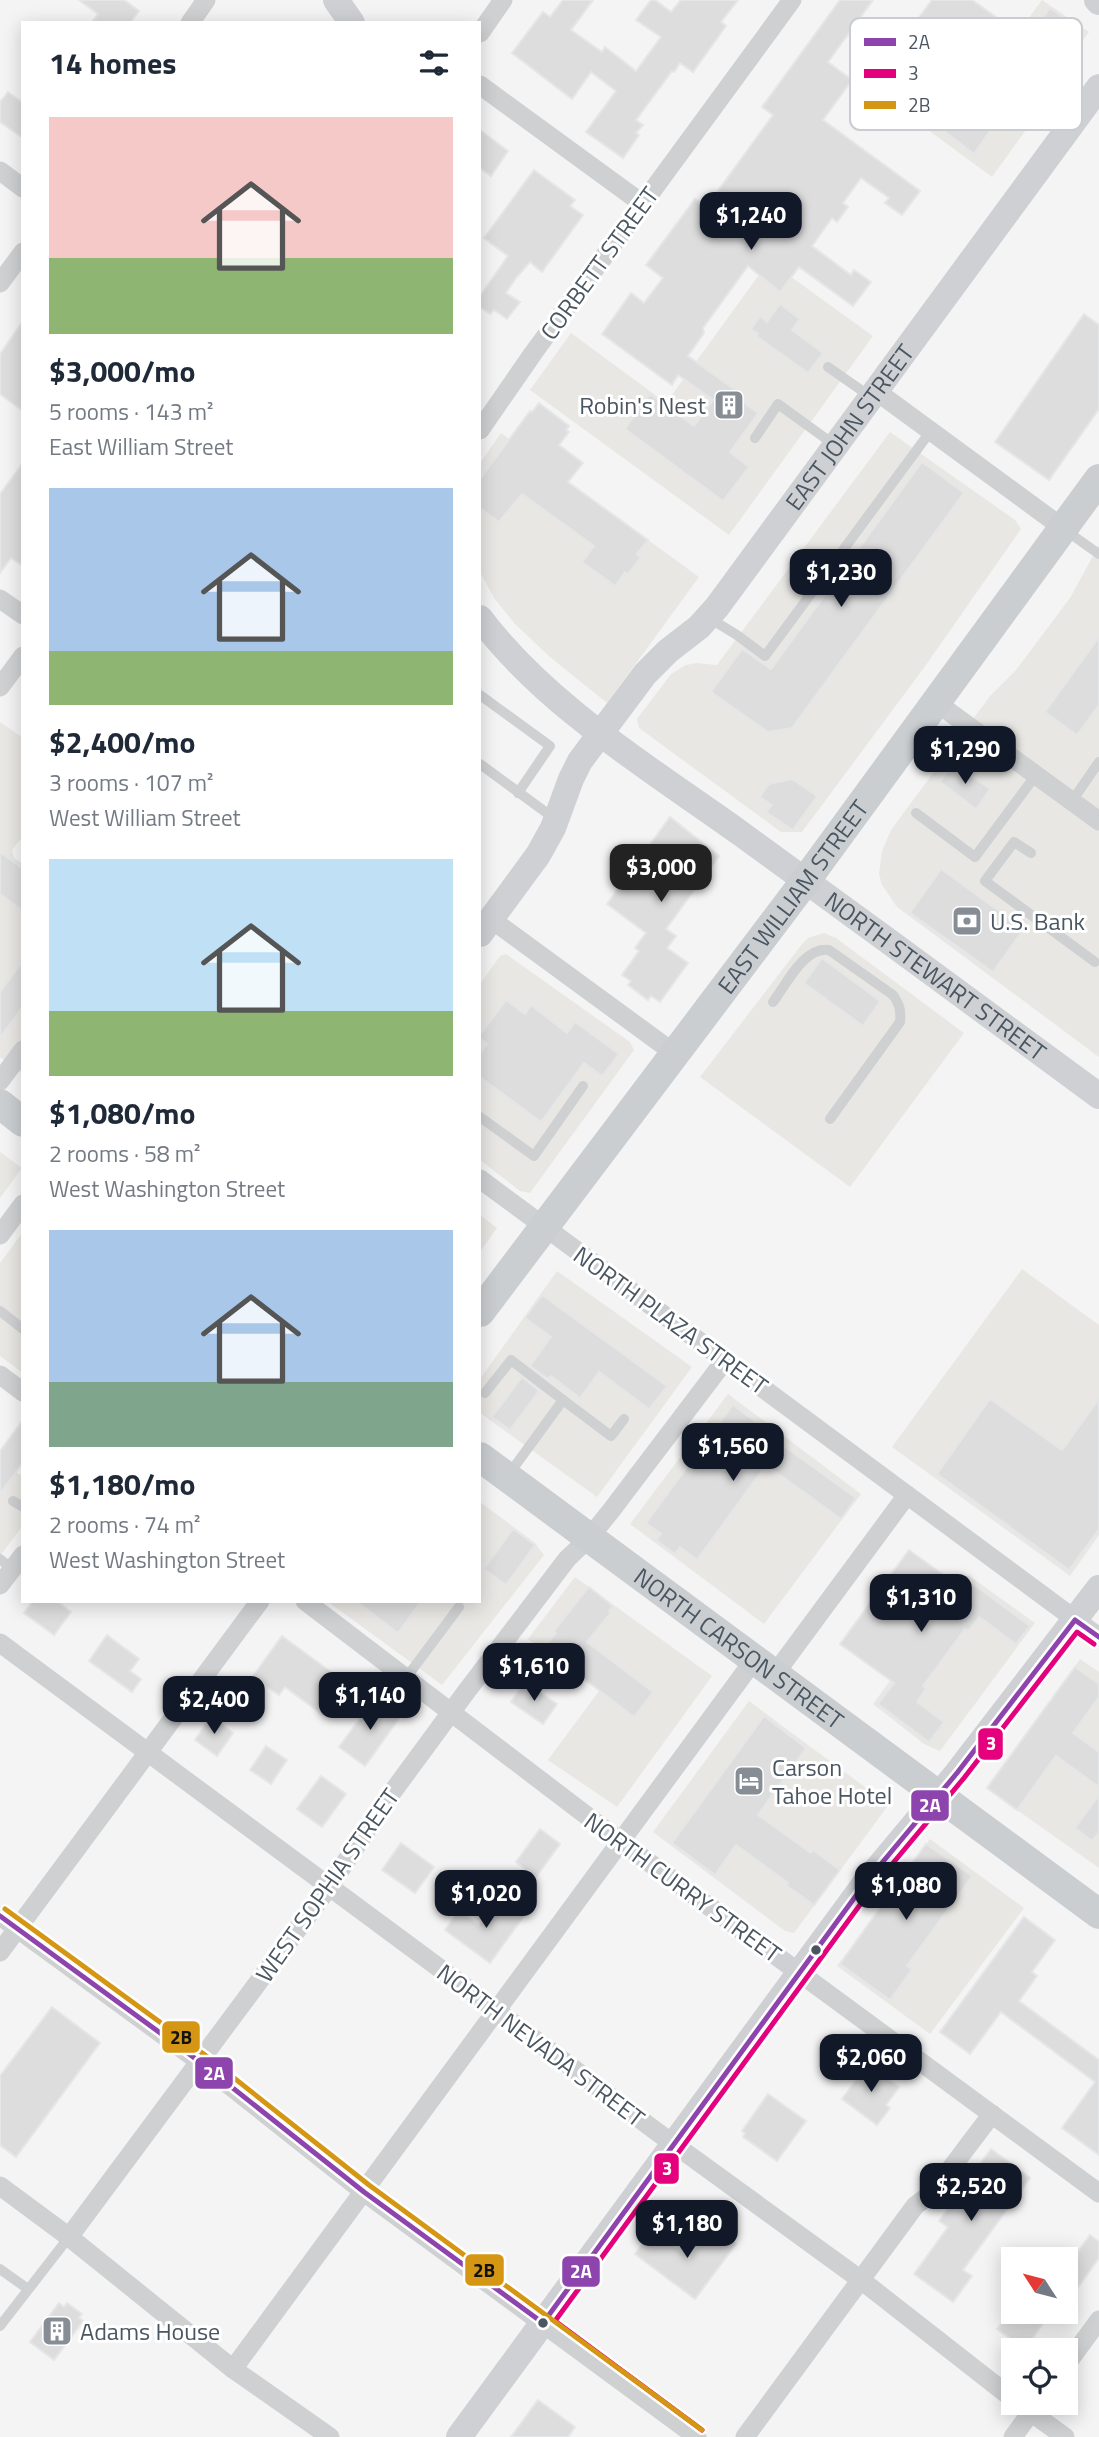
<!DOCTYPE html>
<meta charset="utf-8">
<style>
body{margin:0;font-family:"Titillium Web",sans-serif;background:#f6f6f7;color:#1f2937;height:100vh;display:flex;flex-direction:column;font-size:26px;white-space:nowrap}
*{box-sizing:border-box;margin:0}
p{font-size:23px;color:#747a83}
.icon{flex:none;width:38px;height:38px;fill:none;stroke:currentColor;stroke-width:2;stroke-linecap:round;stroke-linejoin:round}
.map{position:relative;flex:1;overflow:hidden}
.panel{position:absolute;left:21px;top:21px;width:460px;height:1582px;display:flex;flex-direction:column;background:#fff;border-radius:0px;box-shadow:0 4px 18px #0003}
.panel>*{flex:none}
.needle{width:46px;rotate:306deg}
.buttons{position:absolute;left:1001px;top:2247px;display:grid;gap:14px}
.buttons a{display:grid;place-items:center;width:77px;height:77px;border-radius:0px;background:#fff;box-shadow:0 4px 18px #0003;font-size:35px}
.price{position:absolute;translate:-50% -60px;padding:0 16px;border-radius:14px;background:#111827;color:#fff;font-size:23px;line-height:46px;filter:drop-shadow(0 2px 4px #0008)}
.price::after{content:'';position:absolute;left:50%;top:42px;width:21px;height:16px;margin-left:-10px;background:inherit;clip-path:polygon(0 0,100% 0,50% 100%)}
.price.current{background:#222;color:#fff}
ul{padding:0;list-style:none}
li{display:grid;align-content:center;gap:14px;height:371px;padding:0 28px}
li span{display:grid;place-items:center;height:217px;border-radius:0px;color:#555}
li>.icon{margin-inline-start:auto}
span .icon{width:126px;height:126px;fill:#fffc;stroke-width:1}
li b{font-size:30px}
h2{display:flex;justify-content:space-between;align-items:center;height:84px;padding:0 28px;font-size:30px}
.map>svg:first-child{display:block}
.commercial{fill:#e8e7e3}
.building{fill:#ddddde;stroke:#e5e6e7;stroke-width:2}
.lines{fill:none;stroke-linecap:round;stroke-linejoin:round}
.lane{stroke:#ced0d2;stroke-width:10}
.street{stroke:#ced0d2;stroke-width:19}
.secondary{stroke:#ced0d4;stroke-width:26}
.primary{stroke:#caced1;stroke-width:30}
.bus-1-casing{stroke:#fff;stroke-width:10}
.bus-2-casing{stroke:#fff;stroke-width:10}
.bus-3-casing{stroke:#fff;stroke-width:10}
.bus-1{stroke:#8e44ad;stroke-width:5}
.bus-2{stroke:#e5007d;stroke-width:5}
.bus-3{stroke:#d49613;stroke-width:5}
.bus-dot{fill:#4a5661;stroke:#fff;stroke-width:2.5}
.labels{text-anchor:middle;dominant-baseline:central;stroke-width:6;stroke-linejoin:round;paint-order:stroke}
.street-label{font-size:24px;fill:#4a5661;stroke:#fff}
.poi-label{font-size:24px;fill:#4a5661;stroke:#fff;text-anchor:start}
.key{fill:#fff;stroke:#c9ccd0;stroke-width:2}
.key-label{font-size:19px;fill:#4a5661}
.line-badge{stroke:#fff;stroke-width:2.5}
.badge-label{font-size:19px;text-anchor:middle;font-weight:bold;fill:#fff}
.pale-badge-label{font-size:19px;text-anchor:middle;font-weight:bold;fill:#111}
</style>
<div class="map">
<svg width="1099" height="2437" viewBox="0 0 1099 2437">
<rect width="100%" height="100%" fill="#f4f4f4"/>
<g class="commercial">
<polygon points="1042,0 1089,32 1041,96 1047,101 992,177 890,102 946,26 996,63"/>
<polygon points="769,261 873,336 729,535 530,390 571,333 666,403"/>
<polygon points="890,432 1015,520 1021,529 926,665 802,832 781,832 639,728 637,719 671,674 686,665 697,663 717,665"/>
<polygon points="501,433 699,577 607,703 550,657 515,624 494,598 480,572 480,463"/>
<polygon points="1099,545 1099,1057 897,907 882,885 879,874 882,851 891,830 990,696 1016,670 1070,598"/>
<polygon points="0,722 23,738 23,836 12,850 14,858 23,864 23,1074 0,1057"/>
<polygon points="824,933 836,938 964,1033 850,1187 700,1077 802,944 808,938"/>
<polygon points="506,954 630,1042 634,1050 530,1193 520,1191 480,1160 480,984 500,956"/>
<polygon points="0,1152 22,1168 0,1198"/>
<polygon points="480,1215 497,1228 480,1252"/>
<polygon points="23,1232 23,1373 0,1356 0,1263"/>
<polygon points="1022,1269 1099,1325 1099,1535 1070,1576 892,1447"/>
<polygon points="557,1271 692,1367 597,1497 480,1413 480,1379"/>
<polygon points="728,1394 861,1494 764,1624 630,1524"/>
<polygon points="0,1460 23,1477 23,1525 0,1556"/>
<polygon points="480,1502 535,1543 544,1555 442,1685 327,1601 480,1601"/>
<polygon points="968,1575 1035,1623 940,1751 924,1744 873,1704"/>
<polygon points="575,1577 712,1676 617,1807 548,1760 599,1691 528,1639"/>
<polygon points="1080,1659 1099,1672 1099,1868 986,1788"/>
<polygon points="749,1701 885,1802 887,1807 794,1933 785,1931 653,1832"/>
<polygon points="930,1839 1024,1908 930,2034 837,1966"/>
</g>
<g class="building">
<polygon points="79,0 124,0 139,11 130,23 91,23 98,14"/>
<polygon points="563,0 593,0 571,30 602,52 605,47 636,71 661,37 636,20 651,0 655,0 671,12 681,0 738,0 721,22 726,26 693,72 680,63 674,72 672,71 636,120 643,125 636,133 639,135 623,158 586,132 616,91 591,72 572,99 512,53 543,12 550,17"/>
<polygon points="840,0 873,0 828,62 852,80 823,120 920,191 902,215 885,203 889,198 861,178 843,203 848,207 837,222 832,218 812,246 851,275 854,270 871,282 853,306 799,267 780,292 748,266 703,328 704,333 688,356 738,392 735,396 758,413 730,452 749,467 723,501 625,429 650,394 694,426 713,400 678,375 672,385 602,334 631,293 644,303 663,278 646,265 695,199 706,207 773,115 762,107"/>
<polygon points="932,0 972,0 996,17 994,20 1025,43 1050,8 1084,32 1042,90 982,47 947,96 992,128 974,154 913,107 940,69 907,46 919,28 914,24"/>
<polygon points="8,92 23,103 23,138 0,122 0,102"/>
<polygon points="480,130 508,151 491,176 480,168"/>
<polygon points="534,170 575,200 570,206 583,215 542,272 530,262 516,278 506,293 520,302 507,319 494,310 490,314 480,307 480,296 508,256 484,238"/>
<polygon points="780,304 800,319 792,330 823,353 808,373 756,336 758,334 751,329 760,316 767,322"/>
<polygon points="1084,314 1099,325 1099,409 1049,480 995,442"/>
<polygon points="23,321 23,411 0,394 0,354"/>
<polygon points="539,403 569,426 566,430 569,432 559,445 583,463 568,482 648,540 637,554 641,557 628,574 625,572 615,586 582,562 594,546 522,494 499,522 480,508 480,479 530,411 532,412"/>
<polygon points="922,462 964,493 792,728 768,732 711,692 742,649 771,669"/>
<polygon points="23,463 23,566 11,558 0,573 0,494"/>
<polygon points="1099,637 1099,705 1077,735 1045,712"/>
<polygon points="954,763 990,789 976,809 940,782"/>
<polygon points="792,779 817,796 793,830 766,812 772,805 760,797 769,784"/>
<polygon points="670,817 719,856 666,929 676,936 667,948 688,963 660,1002 651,996 648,1000 628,985 631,981 622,975 639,951 635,948 646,933 607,904"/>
<polygon points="0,852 23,869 23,911 0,894"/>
<polygon points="941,869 1024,929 993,972 910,913"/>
<polygon points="822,958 880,1001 863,1026 804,983"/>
<polygon points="23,961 23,1006 0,1038 0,992"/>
<polygon points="506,1000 525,1014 531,1005 567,1033 575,1022 619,1054 602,1076 584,1063 541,1122 480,1077 480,1054 487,1044 480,1038 480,1035"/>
<polygon points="542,1295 667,1386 649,1409 599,1372 580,1398 551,1376 548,1379 530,1366 551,1337 525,1318"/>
<polygon points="522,1377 539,1391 510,1430 492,1417"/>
<polygon points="990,1399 1062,1450 1099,1399 1099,1529 1069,1570 937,1474"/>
<polygon points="733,1405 783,1442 781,1444 856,1498 841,1519 766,1465 697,1560 680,1547 675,1554 656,1540 661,1534 646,1523"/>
<polygon points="23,1420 23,1462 0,1494 0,1451"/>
<polygon points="513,1529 535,1545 506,1585 484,1569"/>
<polygon points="909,1550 963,1589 969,1581 1030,1626 1016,1644 979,1617 968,1631 965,1629 923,1686 926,1688 917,1702 944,1722 929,1742 878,1704 894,1683 840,1644"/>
<polygon points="589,1587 613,1606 609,1611 611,1612 587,1642 653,1692 634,1717 544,1648 556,1633 554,1631"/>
<polygon points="33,1601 57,1601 71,1612 54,1635 24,1613"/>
<polygon points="356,1601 421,1601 398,1633"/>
<polygon points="107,1635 139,1659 130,1671 141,1679 132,1692 89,1661"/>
<polygon points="282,1636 346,1683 323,1715 285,1687 279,1695 253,1676"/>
<polygon points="1075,1667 1099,1684 1099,1697 1073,1733 1099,1752 1099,1787 1056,1756 1017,1810 987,1788"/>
<polygon points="525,1682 557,1704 543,1724 511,1702"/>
<polygon points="375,1698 400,1717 365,1766 339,1747"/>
<polygon points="764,1716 806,1748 758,1815 811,1853 813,1850 840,1870 814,1905 787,1886 788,1883 736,1845 715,1875 672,1843"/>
<polygon points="211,1717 233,1733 217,1756 195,1740"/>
<polygon points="266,1746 287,1760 271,1784 250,1770"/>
<polygon points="321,1776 346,1794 322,1827 297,1809"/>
<polygon points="1099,1795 1099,1832 1092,1841 1075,1828"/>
<polygon points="540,1829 560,1844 536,1877 516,1862"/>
<polygon points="401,1843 434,1867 415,1893 382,1870"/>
<polygon points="926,1844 972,1876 907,1966 912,1969 890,2000 840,1964"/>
<polygon points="499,1898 524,1916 490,1963 445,1930 459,1910 479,1925"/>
<polygon points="1024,1917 1055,1940 1032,1972 1037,1976 1019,2001 1099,2060 1099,2155 1062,2128 1095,2082 1001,2012 970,2054 940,2032"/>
<polygon points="52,2007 100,2043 16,2157 0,2145 0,2076"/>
<polygon points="868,2064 899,2087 886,2105 890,2108 877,2125 842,2099"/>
<polygon points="768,2094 806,2121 777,2161 743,2137 745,2133 742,2131"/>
<polygon points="991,2149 1030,2178 963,2270 972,2276 953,2302 914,2274 948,2227 939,2221"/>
<polygon points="713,2227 736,2244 695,2299 635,2254 653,2230 690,2258"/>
<polygon points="1090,2235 1099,2242 1099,2258 1066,2304 1066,2268"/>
<polygon points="59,2303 64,2307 67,2303 82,2314 79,2318 83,2321 54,2360 30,2342"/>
<polygon points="1010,2312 1030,2312 1044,2322 1025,2349 997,2329"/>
<polygon points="538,2400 575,2427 568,2437 511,2437"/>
</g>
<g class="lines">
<g class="lane">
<polyline points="828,367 871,397"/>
<polyline points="755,438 778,404 836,446"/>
<polyline points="1065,530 1099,554"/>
<polyline points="709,618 737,635 765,656 930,432"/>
<polyline points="480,695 550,746 518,793"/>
<polyline points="480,764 555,819"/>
<polyline points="1072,801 1099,762"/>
<polyline points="916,813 975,857 1036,775"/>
<polyline points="1031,853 1014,842 985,881 1095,962"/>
<path d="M773,1002C786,985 804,946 829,950L893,995C900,1005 901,1011 900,1022L830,1119"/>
<polyline points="480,1117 534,1156 583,1086"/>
<polyline points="0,1311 23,1329"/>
<polyline points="485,1393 511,1360 563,1400"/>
<polyline points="509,1474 563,1400 611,1436 624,1419"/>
<polyline points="13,1501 23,1507"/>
<polyline points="0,1559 12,1569"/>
<polyline points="406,1678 459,1607"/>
<polyline points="0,2269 28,2289"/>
<polyline points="0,2326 69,2237"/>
</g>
<g class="street">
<polyline points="190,23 206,0"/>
<polyline points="480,33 503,0"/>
<polyline points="480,85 643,204"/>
<polyline points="0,171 23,188"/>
<polyline points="0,283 23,252"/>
<polyline points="876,391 1063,528"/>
<polyline points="480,430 534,352 792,0"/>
<polyline points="0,599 23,615"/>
<polyline points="0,687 23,656"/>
<polyline points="937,703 1099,821"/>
<polyline points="491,919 674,1053"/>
<polyline points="0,1081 23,1050"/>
<polyline points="480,1179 1099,1637"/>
<polyline points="0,1235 23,1204"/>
<polyline points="0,1375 23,1392"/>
<polyline points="0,1585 23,1555"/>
<polyline points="305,1601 620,1841 1099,2193"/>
<polyline points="0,1643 496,2010 653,2129 861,2280 1013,2399"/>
<polyline points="774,1675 907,1495"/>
<polyline points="0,1916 200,2062 364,2192 697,2437"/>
<polyline points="0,1952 260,1601"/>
<polyline points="0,2186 69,2237 233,2369 330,2437"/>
<polyline points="69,2237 329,1887 388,1798 466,1692 567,1559 589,1538 610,1512 726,1359"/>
<polyline points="1066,2365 1099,2320"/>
<polyline points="233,2369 754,1660"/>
<polyline points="1018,2403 1065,2437"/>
<polyline points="745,2437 915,2206 933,2192 992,2114"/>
<polyline points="1013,2437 1037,2404"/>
</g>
<g class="secondary">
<polyline points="336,0 352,23"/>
<polyline points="1097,0 1099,2"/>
<path id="s1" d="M480,618C546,706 651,769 740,833C860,920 980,1008 1099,1096"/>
<path id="s2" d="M480,934L538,855L553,828L571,779L580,761L645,674L668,651L699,627L717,607L1099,87"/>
<polyline points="459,2437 866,1882 957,1773 1099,1588"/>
</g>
<g class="primary">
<polyline points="0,1104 23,1122"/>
<path id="s3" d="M480,1312L806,880L1099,479"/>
<path id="s4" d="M480,1457L1099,1914"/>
</g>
<g class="bus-1-casing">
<polyline id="bus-1" points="0,1916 200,2062 364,2192 543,2323 866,1882 957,1773 1075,1620 1099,1637"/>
</g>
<g class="bus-2-casing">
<polyline id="bus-2" points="702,2430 555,2321 873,1887 964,1778 1077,1632 1094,1644"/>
</g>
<g class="bus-3-casing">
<polyline id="bus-3" points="5,1909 205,2055 369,2185 702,2430"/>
</g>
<use href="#bus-1" class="bus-1"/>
<use href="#bus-2" class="bus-2"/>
<use href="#bus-3" class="bus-3"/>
</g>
<defs>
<g id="building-square" transform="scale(1.575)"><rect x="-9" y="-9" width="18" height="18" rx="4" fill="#868d94" stroke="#fff"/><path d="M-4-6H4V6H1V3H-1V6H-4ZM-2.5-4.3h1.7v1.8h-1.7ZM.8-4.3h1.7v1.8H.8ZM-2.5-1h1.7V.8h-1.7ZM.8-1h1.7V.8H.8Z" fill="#fff"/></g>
<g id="bank-square" transform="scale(1.575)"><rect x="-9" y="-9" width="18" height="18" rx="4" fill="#868d94" stroke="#fff"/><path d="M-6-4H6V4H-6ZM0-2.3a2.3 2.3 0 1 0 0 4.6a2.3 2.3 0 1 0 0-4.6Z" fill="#fff"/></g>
<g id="hotel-square" transform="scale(1.575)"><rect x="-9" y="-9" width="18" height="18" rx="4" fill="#868d94" stroke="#fff"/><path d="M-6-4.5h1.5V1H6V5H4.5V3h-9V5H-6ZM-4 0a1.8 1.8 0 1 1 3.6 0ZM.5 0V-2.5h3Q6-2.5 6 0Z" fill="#fff"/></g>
</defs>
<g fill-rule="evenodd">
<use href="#building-square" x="729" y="405"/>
<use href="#bank-square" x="967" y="921"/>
<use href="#hotel-square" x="749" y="1781"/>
<use href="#building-square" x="57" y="2331"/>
</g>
<g class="bus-dot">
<circle cx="816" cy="1950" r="6"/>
<circle cx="543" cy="2323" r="6"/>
</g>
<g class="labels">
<g class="street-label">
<text transform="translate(599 263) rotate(-54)">CORBETT STREET</text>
<text stroke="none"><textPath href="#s2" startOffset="632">EAST JOHN STREET</textPath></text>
<text stroke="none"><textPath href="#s3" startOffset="520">EAST WILLIAM STREET</textPath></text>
<text stroke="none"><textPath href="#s1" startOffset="581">NORTH STEWART STREET</textPath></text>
<text transform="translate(671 1320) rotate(36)">NORTH PLAZA STREET</text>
<text stroke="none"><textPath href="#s4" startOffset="322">NORTH CARSON STREET</textPath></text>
<text transform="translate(327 1885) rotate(-55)">WEST SOPHIA STREET</text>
<text transform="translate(683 1887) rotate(36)">NORTH CURRY STREET</text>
<text transform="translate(541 2045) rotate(37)">NORTH NEVADA STREET</text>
</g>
<g class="poi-label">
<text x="706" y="405" text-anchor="end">Robin's Nest</text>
<text x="990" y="921">U.S. Bank</text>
<text x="772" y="1767">Carson<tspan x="772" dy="28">Tahoe Hotel</tspan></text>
<text x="80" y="2331">Adams House</text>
</g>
</g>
<rect x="850" y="18" width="232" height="112" rx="10" class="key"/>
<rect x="864" y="38" width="32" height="8" fill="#8e44ad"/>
<rect x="864" y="69" width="32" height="9" fill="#e5007d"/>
<rect x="864" y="101" width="32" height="8" fill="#d49613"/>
<g class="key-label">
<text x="908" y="49">2A</text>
<text x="908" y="80">3</text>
<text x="908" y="112">2B</text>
</g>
<g class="line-badge">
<rect x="977" y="1727" width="27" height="34" rx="7" fill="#e5007d"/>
<rect x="910" y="1789" width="40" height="33" rx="7" fill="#8e44ad"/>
<rect x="161" y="2020" width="40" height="34" rx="7" fill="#d49613"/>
<rect x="194" y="2056" width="40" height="34" rx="7" fill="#8e44ad"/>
<rect x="653" y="2152" width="27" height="33" rx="7" fill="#e5007d"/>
<rect x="464" y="2253" width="41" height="34" rx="7" fill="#d49613"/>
<rect x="561" y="2255" width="40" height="33" rx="7" fill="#8e44ad"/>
</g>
<g class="badge-label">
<text x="991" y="1750">3</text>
<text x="930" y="1812">2A</text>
<text x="214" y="2080">2A</text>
<text x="667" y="2175">3</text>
<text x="581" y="2278">2A</text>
</g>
<g class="pale-badge-label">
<text x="181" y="2044">2B</text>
<text x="484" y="2277">2B</text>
</g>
</svg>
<div class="buttons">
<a><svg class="needle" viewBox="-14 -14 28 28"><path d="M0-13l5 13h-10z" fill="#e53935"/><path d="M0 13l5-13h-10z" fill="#747a83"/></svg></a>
<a><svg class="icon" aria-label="locate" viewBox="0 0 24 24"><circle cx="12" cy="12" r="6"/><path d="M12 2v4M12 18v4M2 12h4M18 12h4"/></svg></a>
</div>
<b class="price" style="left:751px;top:252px">$1,240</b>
<b class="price" style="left:841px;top:609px">$1,230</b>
<b class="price" style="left:965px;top:786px">$1,290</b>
<b class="price current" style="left:661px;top:904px">$3,000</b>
<b class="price" style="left:733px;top:1483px">$1,560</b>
<b class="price" style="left:921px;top:1634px">$1,310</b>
<b class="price" style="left:534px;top:1703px">$1,610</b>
<b class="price" style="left:370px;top:1732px">$1,140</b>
<b class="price" style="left:214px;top:1736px">$2,400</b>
<b class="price" style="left:906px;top:1922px">$1,080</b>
<b class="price" style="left:486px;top:1930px">$1,020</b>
<b class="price" style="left:871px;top:2094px">$2,060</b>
<b class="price" style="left:971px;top:2223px">$2,520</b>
<b class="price" style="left:687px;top:2260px">$1,180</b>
<section class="panel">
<h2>14 homes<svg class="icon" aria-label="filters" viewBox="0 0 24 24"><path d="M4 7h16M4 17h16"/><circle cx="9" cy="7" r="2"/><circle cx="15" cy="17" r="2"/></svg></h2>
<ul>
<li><span style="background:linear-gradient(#f6c9c9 65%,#8fb573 0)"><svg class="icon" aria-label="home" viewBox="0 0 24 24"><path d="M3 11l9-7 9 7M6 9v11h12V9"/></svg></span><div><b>$3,000/mo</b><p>5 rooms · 143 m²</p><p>East William Street</p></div></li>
<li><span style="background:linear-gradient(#a9c7e8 75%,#8fb573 0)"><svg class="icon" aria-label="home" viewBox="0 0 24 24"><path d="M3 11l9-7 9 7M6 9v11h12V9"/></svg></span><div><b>$2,400/mo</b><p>3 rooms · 107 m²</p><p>West William Street</p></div></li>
<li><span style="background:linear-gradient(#bfe0f5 70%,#8fb573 0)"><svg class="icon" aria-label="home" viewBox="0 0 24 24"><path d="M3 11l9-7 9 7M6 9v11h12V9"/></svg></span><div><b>$1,080/mo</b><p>2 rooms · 58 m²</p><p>West Washington Street</p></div></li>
<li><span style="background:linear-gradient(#a9c7e8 70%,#7fa58c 0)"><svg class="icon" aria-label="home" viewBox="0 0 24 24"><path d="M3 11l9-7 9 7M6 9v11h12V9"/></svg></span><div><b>$1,180/mo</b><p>2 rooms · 74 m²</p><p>West Washington Street</p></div></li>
</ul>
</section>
</div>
